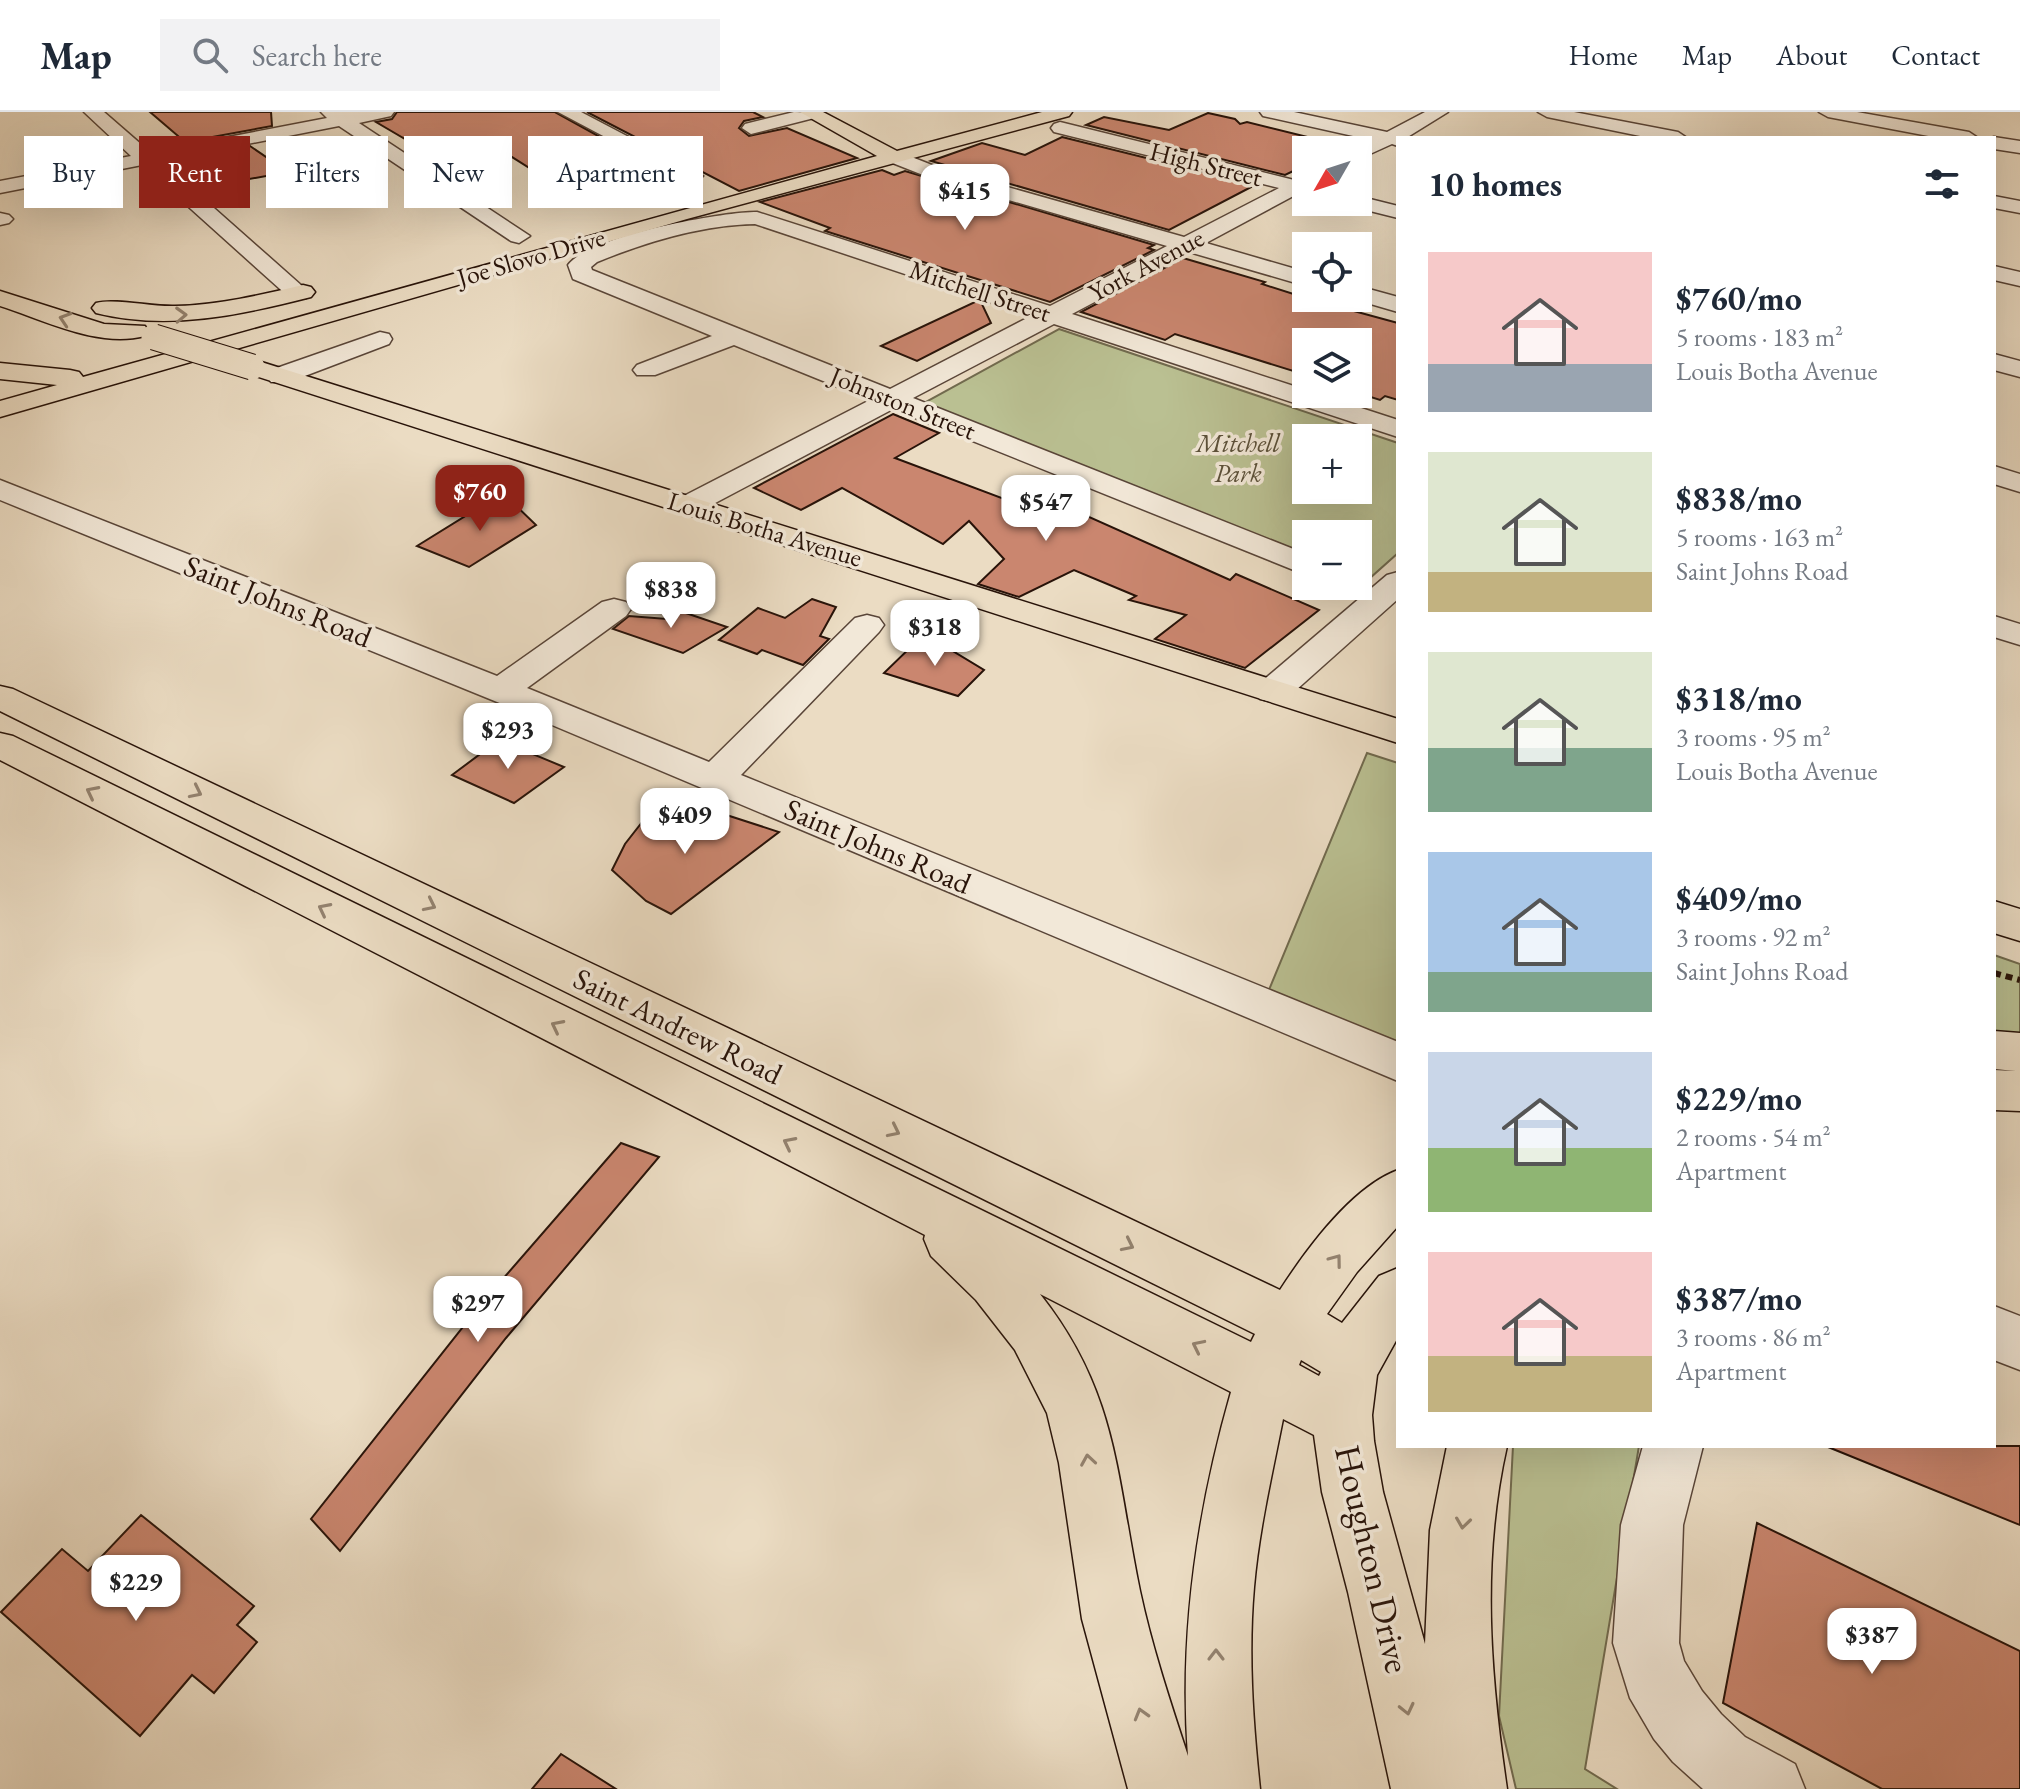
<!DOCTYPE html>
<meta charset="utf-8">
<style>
body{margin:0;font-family:"EB Garamond",serif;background:#f2f2f3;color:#1f2937;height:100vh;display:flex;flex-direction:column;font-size:30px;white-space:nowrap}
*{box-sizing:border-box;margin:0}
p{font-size:26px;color:#747a83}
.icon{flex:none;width:44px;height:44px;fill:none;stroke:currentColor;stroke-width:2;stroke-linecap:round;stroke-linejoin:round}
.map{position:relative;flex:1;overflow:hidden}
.sheet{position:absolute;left:1396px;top:24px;width:600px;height:1312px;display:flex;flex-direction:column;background:#fff;border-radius:0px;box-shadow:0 8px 32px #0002}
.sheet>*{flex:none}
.hud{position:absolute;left:24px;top:24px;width:760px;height:72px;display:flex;gap:16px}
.needle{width:52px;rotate:231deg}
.tools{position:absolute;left:1292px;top:24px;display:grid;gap:16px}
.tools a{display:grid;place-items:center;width:80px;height:80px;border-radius:0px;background:#fff;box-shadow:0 8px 32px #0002;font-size:40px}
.price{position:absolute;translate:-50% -68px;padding:0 18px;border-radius:16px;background:#fff;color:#222;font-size:26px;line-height:52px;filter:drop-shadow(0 2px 4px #0008)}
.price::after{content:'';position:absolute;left:50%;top:48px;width:24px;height:18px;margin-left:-12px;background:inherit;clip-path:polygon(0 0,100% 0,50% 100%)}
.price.current{background:#8f2418;color:#fff}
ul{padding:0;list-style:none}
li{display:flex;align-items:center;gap:24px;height:200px;padding:0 32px}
li span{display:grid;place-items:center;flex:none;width:224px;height:160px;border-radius:0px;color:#555}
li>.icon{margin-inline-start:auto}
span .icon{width:96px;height:96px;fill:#fffc;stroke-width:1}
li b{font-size:34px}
h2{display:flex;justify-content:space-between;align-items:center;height:96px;padding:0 32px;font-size:34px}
.tag{padding:0 28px;border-radius:0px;background:#fff;box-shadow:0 8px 32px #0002;font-size:28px;line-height:72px}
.tag.current{background:#8f2418;color:#fff}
header{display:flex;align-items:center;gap:48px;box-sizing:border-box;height:112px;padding:0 40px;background:#fff;border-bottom:2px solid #e0e1e3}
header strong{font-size:38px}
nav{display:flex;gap:44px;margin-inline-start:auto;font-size:28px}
.search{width:560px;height:72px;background:#f2f2f3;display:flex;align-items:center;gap:20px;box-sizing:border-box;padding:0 28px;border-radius:0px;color:#747a83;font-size:30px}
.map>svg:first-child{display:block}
.green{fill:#bac092;stroke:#716a4e;stroke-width:2;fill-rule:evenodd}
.building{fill:#ca866f;stroke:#281309;stroke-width:2}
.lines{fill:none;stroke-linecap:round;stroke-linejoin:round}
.minor-casing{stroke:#594538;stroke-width:3}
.major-casing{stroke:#281309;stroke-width:3}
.path{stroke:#281309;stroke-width:6;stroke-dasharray:7 5;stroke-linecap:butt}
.minor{fill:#f2e8d8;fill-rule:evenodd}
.major{fill:#ebdcc3;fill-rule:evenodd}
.major-bridge-casing{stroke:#281309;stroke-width:27;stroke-linecap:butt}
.major-bridge{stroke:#ebdcc3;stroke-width:25}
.oneway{stroke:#93826f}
.labels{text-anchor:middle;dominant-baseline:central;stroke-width:7;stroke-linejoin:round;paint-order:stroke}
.far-street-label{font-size:26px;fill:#281309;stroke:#f2e8d8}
.far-park-label{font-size:26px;font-style:italic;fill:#5b5039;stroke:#f2e8d8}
.street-label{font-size:30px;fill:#281309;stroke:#f2e8d8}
.near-street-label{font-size:36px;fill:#281309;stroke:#f2e8d8}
</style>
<header>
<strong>Map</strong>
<div class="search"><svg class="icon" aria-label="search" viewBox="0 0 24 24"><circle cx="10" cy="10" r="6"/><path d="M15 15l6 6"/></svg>Search here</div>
<nav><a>Home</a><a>Map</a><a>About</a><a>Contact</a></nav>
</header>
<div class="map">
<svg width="2020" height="1677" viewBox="0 0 2020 1677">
<rect width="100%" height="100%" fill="#ebdcc3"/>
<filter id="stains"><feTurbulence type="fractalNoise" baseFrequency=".0025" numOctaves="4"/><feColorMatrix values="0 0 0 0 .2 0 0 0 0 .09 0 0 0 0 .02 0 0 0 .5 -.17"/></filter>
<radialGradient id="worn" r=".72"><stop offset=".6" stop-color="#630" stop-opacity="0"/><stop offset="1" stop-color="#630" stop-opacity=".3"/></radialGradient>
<g class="green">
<path d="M1059,217L1398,331V441L1370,466L1358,462V422H1306V442L922,292ZM1306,326H1358V378H1306Z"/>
<polygon points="1367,641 1398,651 1398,932 1266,885"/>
<polygon points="1994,843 2020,852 2020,932 1994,930"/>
<polygon points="1513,1334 1639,1334 1585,1657 1617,1677 1516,1677 1499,1604"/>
</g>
<g class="building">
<polygon points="150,0 271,0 272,14 185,30"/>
<polygon points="397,0 555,0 649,52 583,69 579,66 571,68 558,60 542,64 482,26 422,37 376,10 392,7"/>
<polygon points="587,0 753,0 763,5 744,9 739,16 749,24 787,16 857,46 739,79"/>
<polygon points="1208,1 1235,7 1240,12 1247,10 1348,35 1340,38 1306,38 1306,53 1285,63 1086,13 1104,5 1169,18"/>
<polygon points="1062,25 1255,73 1169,118 931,49 982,31 1025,43"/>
<polygon points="250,34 288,60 233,70 228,60 204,44"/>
<polygon points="882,58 894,63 905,59 1154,133 1148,136 1154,138 1050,190 825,119 830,116 760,90"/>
<polygon points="1183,146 1265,170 1262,172 1306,186 1398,211 1398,288 1385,284 1380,288 1358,281 1358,230 1306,230 1306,263 1175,222 1165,228 1081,200"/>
<polygon points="977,189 981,190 991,211 917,249 881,234"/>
<polygon points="893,302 939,321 895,346 1012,390 1031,379 1230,468 1236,462 1319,498 1245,556 1155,527 1186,503 1129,488 1136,484 1074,458 1019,485 978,472 1004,447 969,409 943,432 842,376 801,398 754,376"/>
<polygon points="508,386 536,413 469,455 417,434 488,390 496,393"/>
<polygon points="812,487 836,495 820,524 829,527 803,553 762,538 757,542 719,528 758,496 785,506"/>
<polygon points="677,498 727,515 683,541 613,517 629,504 667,507"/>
<polygon points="918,528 946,535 984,558 958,584 884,561"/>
<polygon points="499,628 564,655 514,691 452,663"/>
<polygon points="711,698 779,720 671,802 646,789 612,758 625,732 650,700 678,714"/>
<polygon points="621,1031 659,1045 506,1226 340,1439 311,1407 482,1191"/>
<polygon points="1828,1334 2020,1334 2020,1413 1828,1335"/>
<polygon points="141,1403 254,1494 237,1513 257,1530 214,1581 192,1563 140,1624 1,1500 62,1437 88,1459"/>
<polygon points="1757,1411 2020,1539 2020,1677 1882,1677 1723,1591"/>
<polygon points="561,1642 616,1677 532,1677"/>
</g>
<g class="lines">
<g class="minor-casing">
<g id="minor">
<polygon points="84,0 104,0 150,40 327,6 321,0 394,0 391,4 359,11 530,124 519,131 511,129 339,14 161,49 310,181 306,186 290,186 142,53 0,81 0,69 131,44"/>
<polygon points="558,0 581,0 703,64 693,70 686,68"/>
<polygon points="794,0 821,1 818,5 751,22 742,16 745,12"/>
<polygon points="1260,0 1294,0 1387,20 1425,0 1448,0 1406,26 1398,26 1398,34 1392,32 1370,42 1361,36 1371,28 1263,4"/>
<polygon points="1538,0 1574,0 1678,20 1687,26 1650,26 1547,5"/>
<polygon points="1819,0 1857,0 1969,20 1978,26 1939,26 1828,5"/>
<path d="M1060,10L1294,68L1306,64V83L1299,81L1206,131L1306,160V174L1189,140L1072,202L1306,278V282H1318L1398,308V325L1054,212L913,286L1306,442V463L893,297L700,399L689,402L678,399L674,393L678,387L870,288L734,233L655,263H637L633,258L637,253L712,224L573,167L568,153C589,124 720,100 757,100L1050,194L1167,134L923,63L885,48L882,44L885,40H899L937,55L1184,125L1279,76L1054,20L1051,16L1054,12ZM755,112L1031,204L890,277L592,158L591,155L597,150C646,130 702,113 755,112Z"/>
<polygon points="1994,25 2020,29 2020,41 1994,37 1994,26 1991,26"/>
<polygon points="1358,84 1398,94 1398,106 1350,94 1347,90 1358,90"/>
<polygon points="1994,84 2020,89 2020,101 1994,96"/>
<polygon points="0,101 9,103 13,107 9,111 0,113"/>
<polygon points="1994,154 2020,160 2020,174 1994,168"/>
<polygon points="1358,174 1398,185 1398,200 1350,186 1358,186"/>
<polygon points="380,220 389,222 392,227 389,232 289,270 271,270 267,264 271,258"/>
<polygon points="1994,242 2020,249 2020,265 1994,258"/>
<polygon points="1994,354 2020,362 2020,380 1994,372"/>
<polygon points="0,368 497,564 602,490 614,487 626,490 631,497 626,504 527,576 709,650 855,506 867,503 879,506 884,513 879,520 741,663 1398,930 1398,969 507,594 0,388"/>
<polygon points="1398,460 1398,487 1286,587 1273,590 1260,587 1255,579 1260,571 1387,463"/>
<polygon points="1994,504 2020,512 2020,533 1994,525"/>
<polygon points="1994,1194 2020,1204 2020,1258 1994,1248"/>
<polygon points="1643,1334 1703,1334 1683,1413 1679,1531 1684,1549 1702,1579 1721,1602 1745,1625 1795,1652 1805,1677 1703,1677 1673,1650 1654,1627 1630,1586 1613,1531 1621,1413"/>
</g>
</g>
<g class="major-casing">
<g id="major">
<polygon points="800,0 823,0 897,39 1042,0 1072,0 1069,4 687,107 0,305 0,289 57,273 0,267 0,251 70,258 79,260 83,265 877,44"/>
<path d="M303,173L311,175L315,180L311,185C241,203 168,219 96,201L92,196L96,191C115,186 153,195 175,194C218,193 261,183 303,173Z"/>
<path d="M0,179L104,212L145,214L148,219L145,224C97,236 44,208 0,194Z"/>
<polygon points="252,247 1398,607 1398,631 243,260 239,255 243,250"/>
<path d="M0,574L13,577L1280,1178C1306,1138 1352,1075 1398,1058V1114L1357,1160L1327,1202L1342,1211L1379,1164L1398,1156V1225L1377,1263L1372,1303L1374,1329L1383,1380L1425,1532L1430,1418L1447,1334H1507C1481,1449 1490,1561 1507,1677H1391L1348,1480L1322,1380L1314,1323L1283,1307C1272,1363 1259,1418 1254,1475C1248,1543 1253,1610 1260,1677H1128L1082,1507L1059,1351L1047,1301L1015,1238L976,1188L931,1144L924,1127L925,1123L0,648V621L13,624L1251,1230L1255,1222L0,599ZM1040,1182L1231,1280C1197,1399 1179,1520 1188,1644C1170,1589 1152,1535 1140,1479C1116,1363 1118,1281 1040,1182ZM1301,1248L1321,1260L1319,1264L1299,1253Z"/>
<polygon points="1994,789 2020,797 2020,829 1994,821"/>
<polygon points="1994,919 2020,921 2020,999 1994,998 1994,958 2016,959 1994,957"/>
</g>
</g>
<polyline class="path" points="1994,861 2020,868"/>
<use href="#minor" class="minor"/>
<use href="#major" class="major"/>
<g class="major-bridge-casing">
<polyline id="major-bridge" points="154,225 252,255"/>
</g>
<use href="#major-bridge" class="major-bridge"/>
</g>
<defs><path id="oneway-chevron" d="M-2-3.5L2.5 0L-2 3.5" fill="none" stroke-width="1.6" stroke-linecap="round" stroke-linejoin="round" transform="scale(2)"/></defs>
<g class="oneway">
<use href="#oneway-chevron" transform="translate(181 203) rotate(-2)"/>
<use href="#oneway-chevron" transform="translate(65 207) rotate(-162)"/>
<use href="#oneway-chevron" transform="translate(92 680) rotate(-153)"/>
<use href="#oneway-chevron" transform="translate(196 680) rotate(26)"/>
<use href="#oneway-chevron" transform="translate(430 793) rotate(26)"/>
<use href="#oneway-chevron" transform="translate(324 797) rotate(-153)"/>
<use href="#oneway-chevron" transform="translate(557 914) rotate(-153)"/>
<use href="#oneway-chevron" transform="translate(894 1019) rotate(26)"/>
<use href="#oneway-chevron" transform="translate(789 1031) rotate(-153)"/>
<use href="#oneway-chevron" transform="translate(1128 1133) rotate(26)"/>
<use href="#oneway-chevron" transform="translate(1336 1148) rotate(-53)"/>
<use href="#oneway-chevron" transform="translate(1198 1234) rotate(-154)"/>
<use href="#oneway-chevron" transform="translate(1088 1348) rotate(-99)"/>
<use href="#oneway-chevron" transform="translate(1463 1411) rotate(98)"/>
<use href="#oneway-chevron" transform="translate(1216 1543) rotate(-90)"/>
<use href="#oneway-chevron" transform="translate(1407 1597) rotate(77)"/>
<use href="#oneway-chevron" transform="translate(1141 1602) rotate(-106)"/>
</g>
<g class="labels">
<g class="far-street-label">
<text transform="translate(1206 52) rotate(14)">High Street</text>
<text transform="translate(531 145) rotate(-16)">Joe Slovo Drive</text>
<text transform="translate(1146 153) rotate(-28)">York Avenue</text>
<text transform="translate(980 179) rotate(18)">Mitchell Street</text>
<text transform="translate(903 291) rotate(22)">Johnston Street</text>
<text transform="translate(765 417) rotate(17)">Louis Botha Avenue</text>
</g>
<g class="far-park-label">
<text x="1238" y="331">Mitchell<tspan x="1238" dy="30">Park</tspan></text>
</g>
<g class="street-label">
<text transform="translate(278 489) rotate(22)">Saint Johns Road</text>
<text transform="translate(878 734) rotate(23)">Saint Johns Road</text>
<text transform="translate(678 914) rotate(26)">Saint Andrew Road</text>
</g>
<g class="near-street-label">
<text transform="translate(1373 1447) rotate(77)">Houghton Drive</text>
</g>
</g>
<rect width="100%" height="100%" filter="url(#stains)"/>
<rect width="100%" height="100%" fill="url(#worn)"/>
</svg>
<div class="tools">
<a><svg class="needle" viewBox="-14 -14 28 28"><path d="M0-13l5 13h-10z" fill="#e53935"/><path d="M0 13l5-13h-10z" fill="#747a83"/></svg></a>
<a><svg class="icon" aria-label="locate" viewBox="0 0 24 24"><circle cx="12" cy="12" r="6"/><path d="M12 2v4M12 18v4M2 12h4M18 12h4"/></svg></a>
<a><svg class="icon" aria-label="layers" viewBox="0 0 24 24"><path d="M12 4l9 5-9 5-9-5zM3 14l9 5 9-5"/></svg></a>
<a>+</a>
<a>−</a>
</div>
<b class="price" style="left:965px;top:120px">$415</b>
<b class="price current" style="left:480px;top:421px">$760</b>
<b class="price" style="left:1046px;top:431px">$547</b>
<b class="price" style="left:671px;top:518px">$838</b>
<b class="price" style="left:935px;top:556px">$318</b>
<b class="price" style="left:508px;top:659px">$293</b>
<b class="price" style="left:685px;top:744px">$409</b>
<b class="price" style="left:478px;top:1232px">$297</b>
<b class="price" style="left:136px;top:1511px">$229</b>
<b class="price" style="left:1872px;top:1564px">$387</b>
<div class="hud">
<a class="tag">Buy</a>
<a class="tag current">Rent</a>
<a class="tag">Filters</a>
<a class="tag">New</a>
<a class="tag">Apartment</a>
</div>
<section class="sheet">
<h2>10 homes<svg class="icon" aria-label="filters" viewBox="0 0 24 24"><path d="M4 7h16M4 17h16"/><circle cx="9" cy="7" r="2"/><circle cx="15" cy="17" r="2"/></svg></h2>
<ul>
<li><span style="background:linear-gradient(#f6c9c9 70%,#9aa5b1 0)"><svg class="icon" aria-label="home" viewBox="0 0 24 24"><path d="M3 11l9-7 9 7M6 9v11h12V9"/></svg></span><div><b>$760/mo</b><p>5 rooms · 183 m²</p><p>Louis Botha Avenue</p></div></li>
<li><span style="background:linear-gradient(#dfe7d0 75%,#c2b280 0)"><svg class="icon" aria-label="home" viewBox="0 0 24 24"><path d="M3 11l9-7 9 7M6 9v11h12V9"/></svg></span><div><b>$838/mo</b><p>5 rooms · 163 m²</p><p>Saint Johns Road</p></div></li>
<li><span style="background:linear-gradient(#dfe7d0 60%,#7fa58c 0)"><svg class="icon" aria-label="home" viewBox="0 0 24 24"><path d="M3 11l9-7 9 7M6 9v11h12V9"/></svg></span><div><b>$318/mo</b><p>3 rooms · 95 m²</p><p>Louis Botha Avenue</p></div></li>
<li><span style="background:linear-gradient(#a9c7e8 75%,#7fa58c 0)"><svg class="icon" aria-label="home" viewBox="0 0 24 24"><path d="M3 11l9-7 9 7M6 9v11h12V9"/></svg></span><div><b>$409/mo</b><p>3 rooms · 92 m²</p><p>Saint Johns Road</p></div></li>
<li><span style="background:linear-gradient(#c9d6e8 60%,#8fb573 0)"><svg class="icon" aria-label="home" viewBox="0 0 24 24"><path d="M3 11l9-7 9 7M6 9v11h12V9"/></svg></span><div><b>$229/mo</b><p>2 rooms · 54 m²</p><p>Apartment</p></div></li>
<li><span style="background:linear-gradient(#f6c9c9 65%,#c2b280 0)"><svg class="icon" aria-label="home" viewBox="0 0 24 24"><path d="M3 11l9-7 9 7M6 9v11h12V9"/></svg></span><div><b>$387/mo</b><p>3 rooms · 86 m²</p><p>Apartment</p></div></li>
</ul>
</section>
</div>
